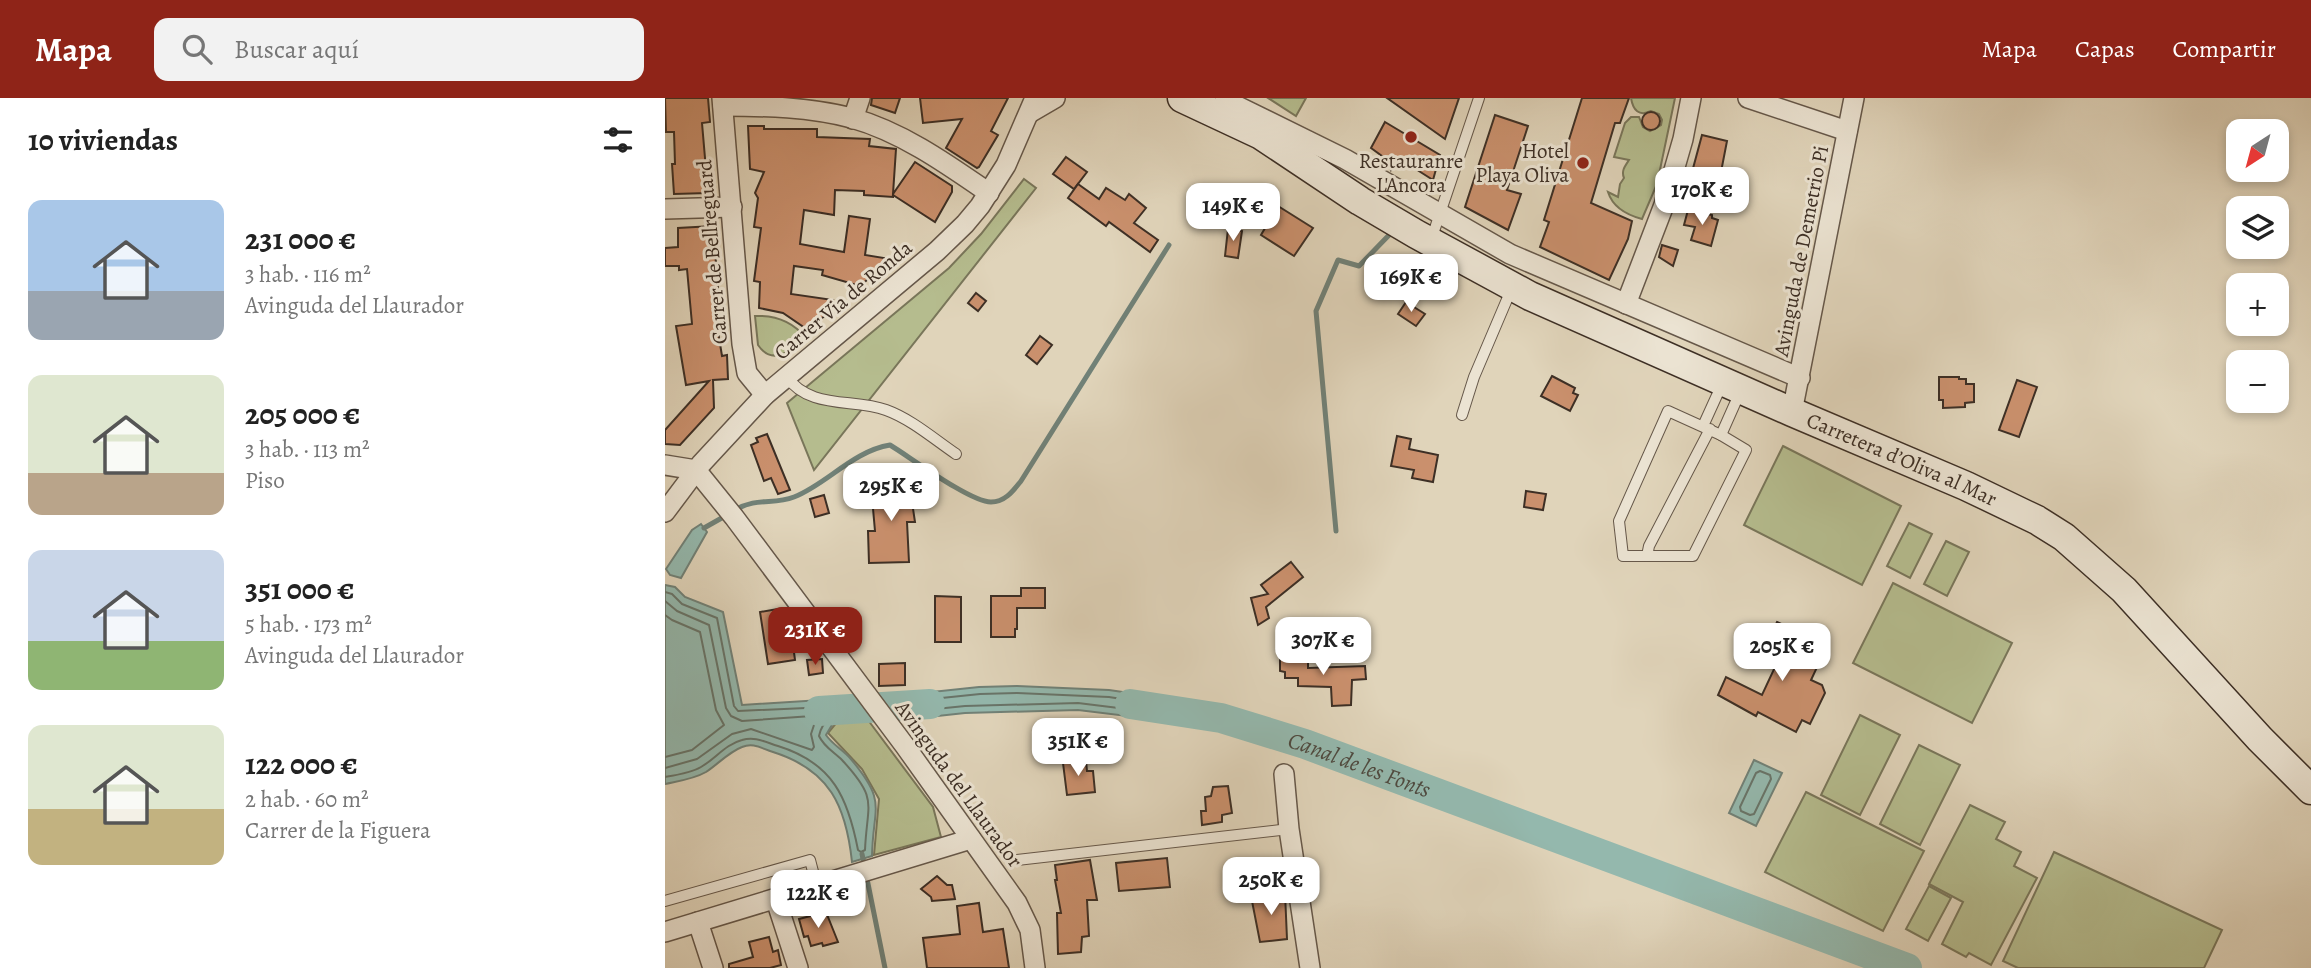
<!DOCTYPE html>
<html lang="es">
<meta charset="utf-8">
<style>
body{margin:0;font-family:Alegreya,serif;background:#f2f2f2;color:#222;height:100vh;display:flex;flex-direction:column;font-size:26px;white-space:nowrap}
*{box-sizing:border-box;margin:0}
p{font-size:23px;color:#767676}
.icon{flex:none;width:38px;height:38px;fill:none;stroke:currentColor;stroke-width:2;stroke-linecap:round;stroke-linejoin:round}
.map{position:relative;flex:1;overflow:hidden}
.drawer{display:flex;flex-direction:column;background:#fff;width:665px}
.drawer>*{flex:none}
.needle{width:46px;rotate:216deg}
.controls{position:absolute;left:1561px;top:21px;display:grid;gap:14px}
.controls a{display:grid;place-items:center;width:63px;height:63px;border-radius:14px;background:#fff;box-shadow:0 4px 10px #0003;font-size:35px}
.price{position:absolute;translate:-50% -60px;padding:0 16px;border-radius:14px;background:#fff;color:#222;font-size:23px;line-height:46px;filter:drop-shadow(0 2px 4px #0008)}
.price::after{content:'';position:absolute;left:50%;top:42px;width:21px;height:16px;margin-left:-10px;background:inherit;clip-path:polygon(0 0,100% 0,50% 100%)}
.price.on{background:#8f2418;color:#fff}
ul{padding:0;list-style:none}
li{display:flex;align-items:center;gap:21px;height:175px;padding:0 28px}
li span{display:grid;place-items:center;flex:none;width:196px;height:140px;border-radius:14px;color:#555}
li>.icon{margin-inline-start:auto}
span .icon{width:84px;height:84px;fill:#fffc;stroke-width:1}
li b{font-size:30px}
h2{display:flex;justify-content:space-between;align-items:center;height:84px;padding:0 28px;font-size:30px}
header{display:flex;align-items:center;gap:42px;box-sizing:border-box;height:98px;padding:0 35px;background:#8f2418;color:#fff}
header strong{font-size:33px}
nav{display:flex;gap:38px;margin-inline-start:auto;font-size:24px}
.search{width:490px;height:63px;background:#f2f2f2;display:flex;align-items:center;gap:18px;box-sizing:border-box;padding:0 24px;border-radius:14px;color:#767676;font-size:26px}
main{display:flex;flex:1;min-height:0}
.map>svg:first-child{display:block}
.green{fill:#b5bc8e;stroke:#79765a;stroke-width:2}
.water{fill:#94b8ad;stroke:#718177;stroke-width:2}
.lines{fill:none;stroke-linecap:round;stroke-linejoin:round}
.shore{stroke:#687469;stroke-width:2}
.stream{stroke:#718177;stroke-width:5}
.river{stroke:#94b8ad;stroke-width:30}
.building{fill:#ca906d;stroke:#3d2f25;stroke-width:2}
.lane-casing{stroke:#66584a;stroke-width:12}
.street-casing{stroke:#66584a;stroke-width:22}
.secondary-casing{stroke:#3d2f25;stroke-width:31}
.lane{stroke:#ebe3d2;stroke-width:10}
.street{stroke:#ebe3d2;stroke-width:19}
.secondary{stroke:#ebe3d2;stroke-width:28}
.poi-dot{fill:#8f2418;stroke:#ebe3d2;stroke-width:2.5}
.labels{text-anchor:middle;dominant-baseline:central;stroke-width:6;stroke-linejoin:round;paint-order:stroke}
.poi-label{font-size:21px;fill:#3d2f25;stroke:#ebe3d2;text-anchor:end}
.street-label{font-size:21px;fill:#3d2f25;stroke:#ebe3d2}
.water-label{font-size:23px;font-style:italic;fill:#4e4a40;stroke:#ebe3d2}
</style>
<header>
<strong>Mapa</strong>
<div class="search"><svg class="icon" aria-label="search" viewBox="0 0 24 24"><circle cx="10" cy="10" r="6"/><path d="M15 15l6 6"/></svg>Buscar aquí</div>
<nav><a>Mapa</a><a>Capas</a><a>Compartir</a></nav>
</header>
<main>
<section class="drawer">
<h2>10 viviendas<svg class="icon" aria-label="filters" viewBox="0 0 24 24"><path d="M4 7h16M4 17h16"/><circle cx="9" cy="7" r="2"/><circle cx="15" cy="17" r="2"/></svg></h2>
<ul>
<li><span style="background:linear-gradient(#a9c7e8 65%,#9aa5b1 0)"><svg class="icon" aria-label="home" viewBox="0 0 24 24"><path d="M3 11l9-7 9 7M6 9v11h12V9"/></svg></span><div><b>231 000 €</b><p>3 hab. · 116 m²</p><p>Avinguda del Llaurador</p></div></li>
<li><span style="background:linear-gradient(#dfe7d0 70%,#b9a48a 0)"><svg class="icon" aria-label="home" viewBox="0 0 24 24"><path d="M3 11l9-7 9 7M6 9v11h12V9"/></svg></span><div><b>205 000 €</b><p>3 hab. · 113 m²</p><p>Piso</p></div></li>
<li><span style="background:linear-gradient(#c9d6e8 65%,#8fb573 0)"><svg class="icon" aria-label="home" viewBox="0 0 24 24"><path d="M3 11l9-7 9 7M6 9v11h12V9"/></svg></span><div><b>351 000 €</b><p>5 hab. · 173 m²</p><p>Avinguda del Llaurador</p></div></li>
<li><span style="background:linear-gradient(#dfe7d0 60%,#c2b280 0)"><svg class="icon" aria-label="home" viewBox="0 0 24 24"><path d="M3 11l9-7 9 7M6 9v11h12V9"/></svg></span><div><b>122 000 €</b><p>2 hab. · 60 m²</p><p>Carrer de la Figuera</p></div></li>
</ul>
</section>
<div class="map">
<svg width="1646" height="870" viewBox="0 0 1646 870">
<rect width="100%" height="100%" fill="#e0d4ba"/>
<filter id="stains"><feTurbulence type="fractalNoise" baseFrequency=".00286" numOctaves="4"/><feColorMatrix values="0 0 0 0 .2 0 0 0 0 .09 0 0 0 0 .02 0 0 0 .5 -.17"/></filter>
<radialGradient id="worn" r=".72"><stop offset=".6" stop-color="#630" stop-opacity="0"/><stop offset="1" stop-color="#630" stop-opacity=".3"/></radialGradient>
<g class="green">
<polygon points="603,0 641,0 631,18"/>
<path d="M966,0H1010L992,86L977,121C962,117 948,110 943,94L953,99L955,86L959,80C956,73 960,68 964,62L949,59L960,25L966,19H974L978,29L985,33L996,27L997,22L994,16L986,13C974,19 968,12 966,0Z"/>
<polygon points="359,81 371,90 149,372 122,305 284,170 316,136"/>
<path d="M90,218C110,217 128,224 141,240C126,252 108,269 93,247Z"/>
<polygon points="1118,348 1236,408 1197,487 1079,427"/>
<polygon points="1244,425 1267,436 1245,480 1222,468"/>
<polygon points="1281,443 1304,454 1282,498 1259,486"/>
<polygon points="1228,485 1347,545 1307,625 1188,565"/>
<polygon points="1195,617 1235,637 1195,717 1156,697"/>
<polygon points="203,622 268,709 276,739 209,757 214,701 197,671 163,635 172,624"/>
<polygon points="1254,647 1295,667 1255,747 1215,726"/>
<polygon points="1141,694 1259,753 1218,833 1100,774"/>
<polygon points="1305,707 1340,724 1331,741 1356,754 1349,768 1372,780 1326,867 1304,855 1301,859 1277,846 1298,804 1264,786"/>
<polygon points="1389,754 1557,832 1539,870 1353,870 1338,863"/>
<polygon points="1264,788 1286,800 1263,843 1241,831"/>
</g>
<g class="water">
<polygon points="36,426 42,434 16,480 5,477 1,471 27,432"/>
<path d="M0,487L10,489L20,499L58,514L77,607L188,600L203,622L171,624L167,627L161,637C167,646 178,652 185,660C223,705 208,707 207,758L187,764C181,708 165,672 108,654C97,651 89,644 77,649C64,654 53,666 41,674C29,681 14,683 0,686Z"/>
<polygon points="352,588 444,592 507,601 503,623 413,612 300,615 236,622 219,599 314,589"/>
<polygon points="1089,662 1117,675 1091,728 1064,715"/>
</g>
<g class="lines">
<g class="shore">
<path d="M0,494L7,496L17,506L52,520L69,608L73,613L185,608L187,613L186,616C169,618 158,619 154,638C159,649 169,654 177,662C214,702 202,704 200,752L196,754L193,752C183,700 168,665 113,648C100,644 90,638 77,642C61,646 50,661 36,669C26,675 12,677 0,679"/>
<polyline points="0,503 12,513 44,527 61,610 66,618 77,623 147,618 151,621 146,636 149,649 147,652 86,631 67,636 32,661 0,670"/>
<polyline points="0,517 7,522 35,534 51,612 59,627 27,652 0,659"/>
<polygon points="352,595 444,599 495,607 498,610 494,615 413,605 300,608 241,614 235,608 238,604 315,596"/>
<polygon points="1095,673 1105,677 1106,681 1089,716 1085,717 1076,713 1075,709 1091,675"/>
</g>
<g class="stream">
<path d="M70,412C92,399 108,407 129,399C162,386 188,353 225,347C245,359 305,404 326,404C340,404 348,393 356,383L504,147"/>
<polyline points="39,430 62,417"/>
<polyline points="671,433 651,213 673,162 694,168 727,134"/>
<polyline points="197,756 220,870"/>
</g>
<g class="river">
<path id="s1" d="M465,606L556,620L640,646L1242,870"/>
<polyline points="154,613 265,606"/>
</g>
</g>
<g class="building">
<polygon points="0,0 43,0 45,24 37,25 43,95 9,96 7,66 10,66 9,34 1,34"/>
<polygon points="207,0 235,0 230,15 206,7"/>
<polygon points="255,0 343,0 326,33 333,37 314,69 312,70 281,50 297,21 258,25"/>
<polygon points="722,0 794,0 780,41"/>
<polygon points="917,0 964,0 955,25 950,25 926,105 967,123 963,141 944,182 875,149 884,124 879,122"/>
<circle cx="986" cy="23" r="9"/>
<polygon points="830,17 863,28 842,92 856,96 843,132 800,109"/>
<polygon points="720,24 775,57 768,82 735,61 726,72 721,61 706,50"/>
<polygon points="83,28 99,28 99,31 152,31 152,39 205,41 204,48 231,51 228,96 250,64 287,88 287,94 270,124 228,97 228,99 199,97 199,93 170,92 169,117 139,112 135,146 179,154 184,118 205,121 200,157 219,160 218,169 212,174 204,173 202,182 195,188 157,177 158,172 129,168 126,196 168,202 166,207 169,210 143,232 118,215 94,210 95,184 89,183 96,130 89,129 93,100 90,95 99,74 85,71"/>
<polygon points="1037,37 1062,43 1056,74 1051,74 1050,82 1040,80 1036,92 1023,89"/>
<polygon points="401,59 422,74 409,91 388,76"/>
<polygon points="413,86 434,101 441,90 460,102 464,96 481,110 469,125 493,142 485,154 444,124 441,128 403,100"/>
<polygon points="613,108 648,130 629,158 596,137"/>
<polygon points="1023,112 1047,117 1047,120 1053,122 1046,148 1026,142 1030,129 1019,127"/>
<polygon points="48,128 54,203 48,203 57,258 62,257 63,281 48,282 49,310 15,347 0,346 0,332 44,283 21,287 11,228 27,226 22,171 14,172 14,168 0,168 0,150 13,149 13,130"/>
<polygon points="563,131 577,133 573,160 560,158"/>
<polygon points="997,147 1013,152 1008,168 994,159"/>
<polygon points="311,195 321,203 313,213 303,205"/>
<polygon points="741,204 760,216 751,228 733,216"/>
<polygon points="375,238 387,247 372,266 361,257"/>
<polygon points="887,278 910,290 908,295 913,297 905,313 876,298"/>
<polygon points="1274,279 1294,279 1294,281 1301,281 1301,286 1309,286 1309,304 1300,305 1300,309 1278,310 1278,302 1274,302"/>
<polygon points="1352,282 1372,289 1354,339 1334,332"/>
<polygon points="102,336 125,392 113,396 106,380 99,383 86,347 93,344 91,340"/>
<polygon points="732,338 746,341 744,351 773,357 768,384 747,380 749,372 726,368"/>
<polygon points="244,384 250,424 242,424 244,464 204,465 203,433 210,433 206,388"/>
<polygon points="861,393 881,396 878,412 859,409"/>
<polygon points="159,397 164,415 150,419 145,401"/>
<polygon points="626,464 638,479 601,509 604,520 593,527 586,500 603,496 596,487"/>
<polygon points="356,490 380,490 380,510 352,510 352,531 350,531 350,539 326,539 326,498 356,498"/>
<polygon points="270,498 296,499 296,544 270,544"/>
<polygon points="118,510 124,517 130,562 103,566 95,514"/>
<polygon points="1112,524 1143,539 1135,555 1154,565 1146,582 1157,587 1160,595 1145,626 1137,622 1131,634 1093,614 1091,618 1053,597 1061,579 1097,597 1111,567 1095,559"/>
<polygon points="615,554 635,555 635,563 643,563 643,570 700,568 701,581 687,582 686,607 667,608 666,589 633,588 633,580 620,580 620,574 615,573"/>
<polygon points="157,561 158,575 144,577 142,562"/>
<polygon points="240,565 240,587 214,588 214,566"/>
<polygon points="421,663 422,673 428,673 430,694 402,697 398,665"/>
<polygon points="563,688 567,715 557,717 557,724 537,727 536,713 541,713 540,699 546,698 548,689"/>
<polygon points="502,760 505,789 454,793 451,765"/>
<polygon points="425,762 432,802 422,802 424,838 417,839 416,854 393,856 392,815 396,815 390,782 392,782 390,767"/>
<polygon points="272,778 282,787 287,787 290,801 267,803 266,799 256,791"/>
<polygon points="620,795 622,841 595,844 586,798"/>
<polygon points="314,805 318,834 338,831 344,870 262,870 258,840 295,836 292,808"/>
<polygon points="161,814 173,844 158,848 157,845 146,848 143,838 139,839 134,821"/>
<polygon points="104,839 108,854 113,852 116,867 105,870 64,870 64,866 88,859 84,844"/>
</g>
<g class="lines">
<g class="lane-casing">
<g id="lane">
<polyline points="766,142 814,0"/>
<path d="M121,278C145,312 187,300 221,312C246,321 269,341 291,356"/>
<polygon points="1003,313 1056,337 1081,352 1028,458 958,458 954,423"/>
<polyline points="797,317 809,279 846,192"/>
<polyline points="1038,328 1058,284"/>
<polyline points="1056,337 1076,292"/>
<polyline points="982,458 984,448 1045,331"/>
<polyline points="352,762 624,731"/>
<polyline points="0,803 145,762 152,789"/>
</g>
</g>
<g class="street-casing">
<g id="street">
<polyline points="57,0 77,246 82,275 100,297"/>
<polyline points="1083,0 1182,33"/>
<polyline points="560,2 680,61 845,156 1135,280"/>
<path d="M58,8C101,8 144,9 187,20C237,34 282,66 324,95"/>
<polyline points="366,14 390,0"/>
<polyline points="188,21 195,0"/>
<polyline points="0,111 67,109"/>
<polyline points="961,206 999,107 1018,41 1026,0"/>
<polyline points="1127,314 1189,0"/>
<polyline points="0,367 31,372"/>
<polyline points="31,372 69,419 240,648 352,805 365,832 370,870"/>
<polyline points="0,414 36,366 100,297 272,153 300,126 315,108 341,67 370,0"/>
<polyline points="619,676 624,731 645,870"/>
<polyline points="111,802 133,870"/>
<polyline points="33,824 48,870"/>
<polyline points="0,834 306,741"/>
</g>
</g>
<g class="secondary-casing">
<g id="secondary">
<path id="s2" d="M517,0L596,37L695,103L751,136L865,198L1127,314L1301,388L1372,422L1399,439L1459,492L1595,641L1646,692"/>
</g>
</g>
<use href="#lane" class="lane"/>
<use href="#street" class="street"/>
<use href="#secondary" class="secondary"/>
</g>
<g class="poi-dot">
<circle cx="746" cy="39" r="7"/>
<circle cx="918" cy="65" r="7"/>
</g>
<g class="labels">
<g class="poi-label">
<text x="904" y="53">Hotel<tspan x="904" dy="24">Playa Oliva</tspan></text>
<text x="746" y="63" text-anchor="middle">Restauranre<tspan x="746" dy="24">L'Ancora</tspan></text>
</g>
<g class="street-label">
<text transform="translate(1136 153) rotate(-79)">Avinguda de Demetrio Pi</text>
<text transform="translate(47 154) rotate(-95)">Carrer de Bellreguard</text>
<text transform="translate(178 202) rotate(-40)">Carrer Via de Ronda</text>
<text stroke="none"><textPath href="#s2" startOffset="807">Carretera d’Oliva al Mar</textPath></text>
<text transform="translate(294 686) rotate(54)">Avinguda del Llaurador</text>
</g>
<g class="water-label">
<text stroke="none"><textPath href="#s1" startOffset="238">Canal de les Fonts</textPath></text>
</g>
</g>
<rect width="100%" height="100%" filter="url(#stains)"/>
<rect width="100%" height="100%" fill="url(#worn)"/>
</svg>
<div class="controls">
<a><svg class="needle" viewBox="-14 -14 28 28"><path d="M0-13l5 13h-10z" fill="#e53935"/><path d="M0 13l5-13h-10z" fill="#767676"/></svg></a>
<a><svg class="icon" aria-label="layers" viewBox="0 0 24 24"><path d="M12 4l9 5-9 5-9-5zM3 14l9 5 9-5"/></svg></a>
<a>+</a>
<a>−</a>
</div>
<b class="price" style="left:1037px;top:129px">170K €</b>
<b class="price" style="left:568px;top:145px">149K €</b>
<b class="price" style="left:746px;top:216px">169K €</b>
<b class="price" style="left:226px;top:425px">295K €</b>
<b class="price on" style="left:150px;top:569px">231K €</b>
<b class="price" style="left:658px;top:579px">307K €</b>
<b class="price" style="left:1117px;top:585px">205K €</b>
<b class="price" style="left:413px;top:680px">351K €</b>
<b class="price" style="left:606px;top:819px">250K €</b>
<b class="price" style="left:153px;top:832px">122K €</b>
</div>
</main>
